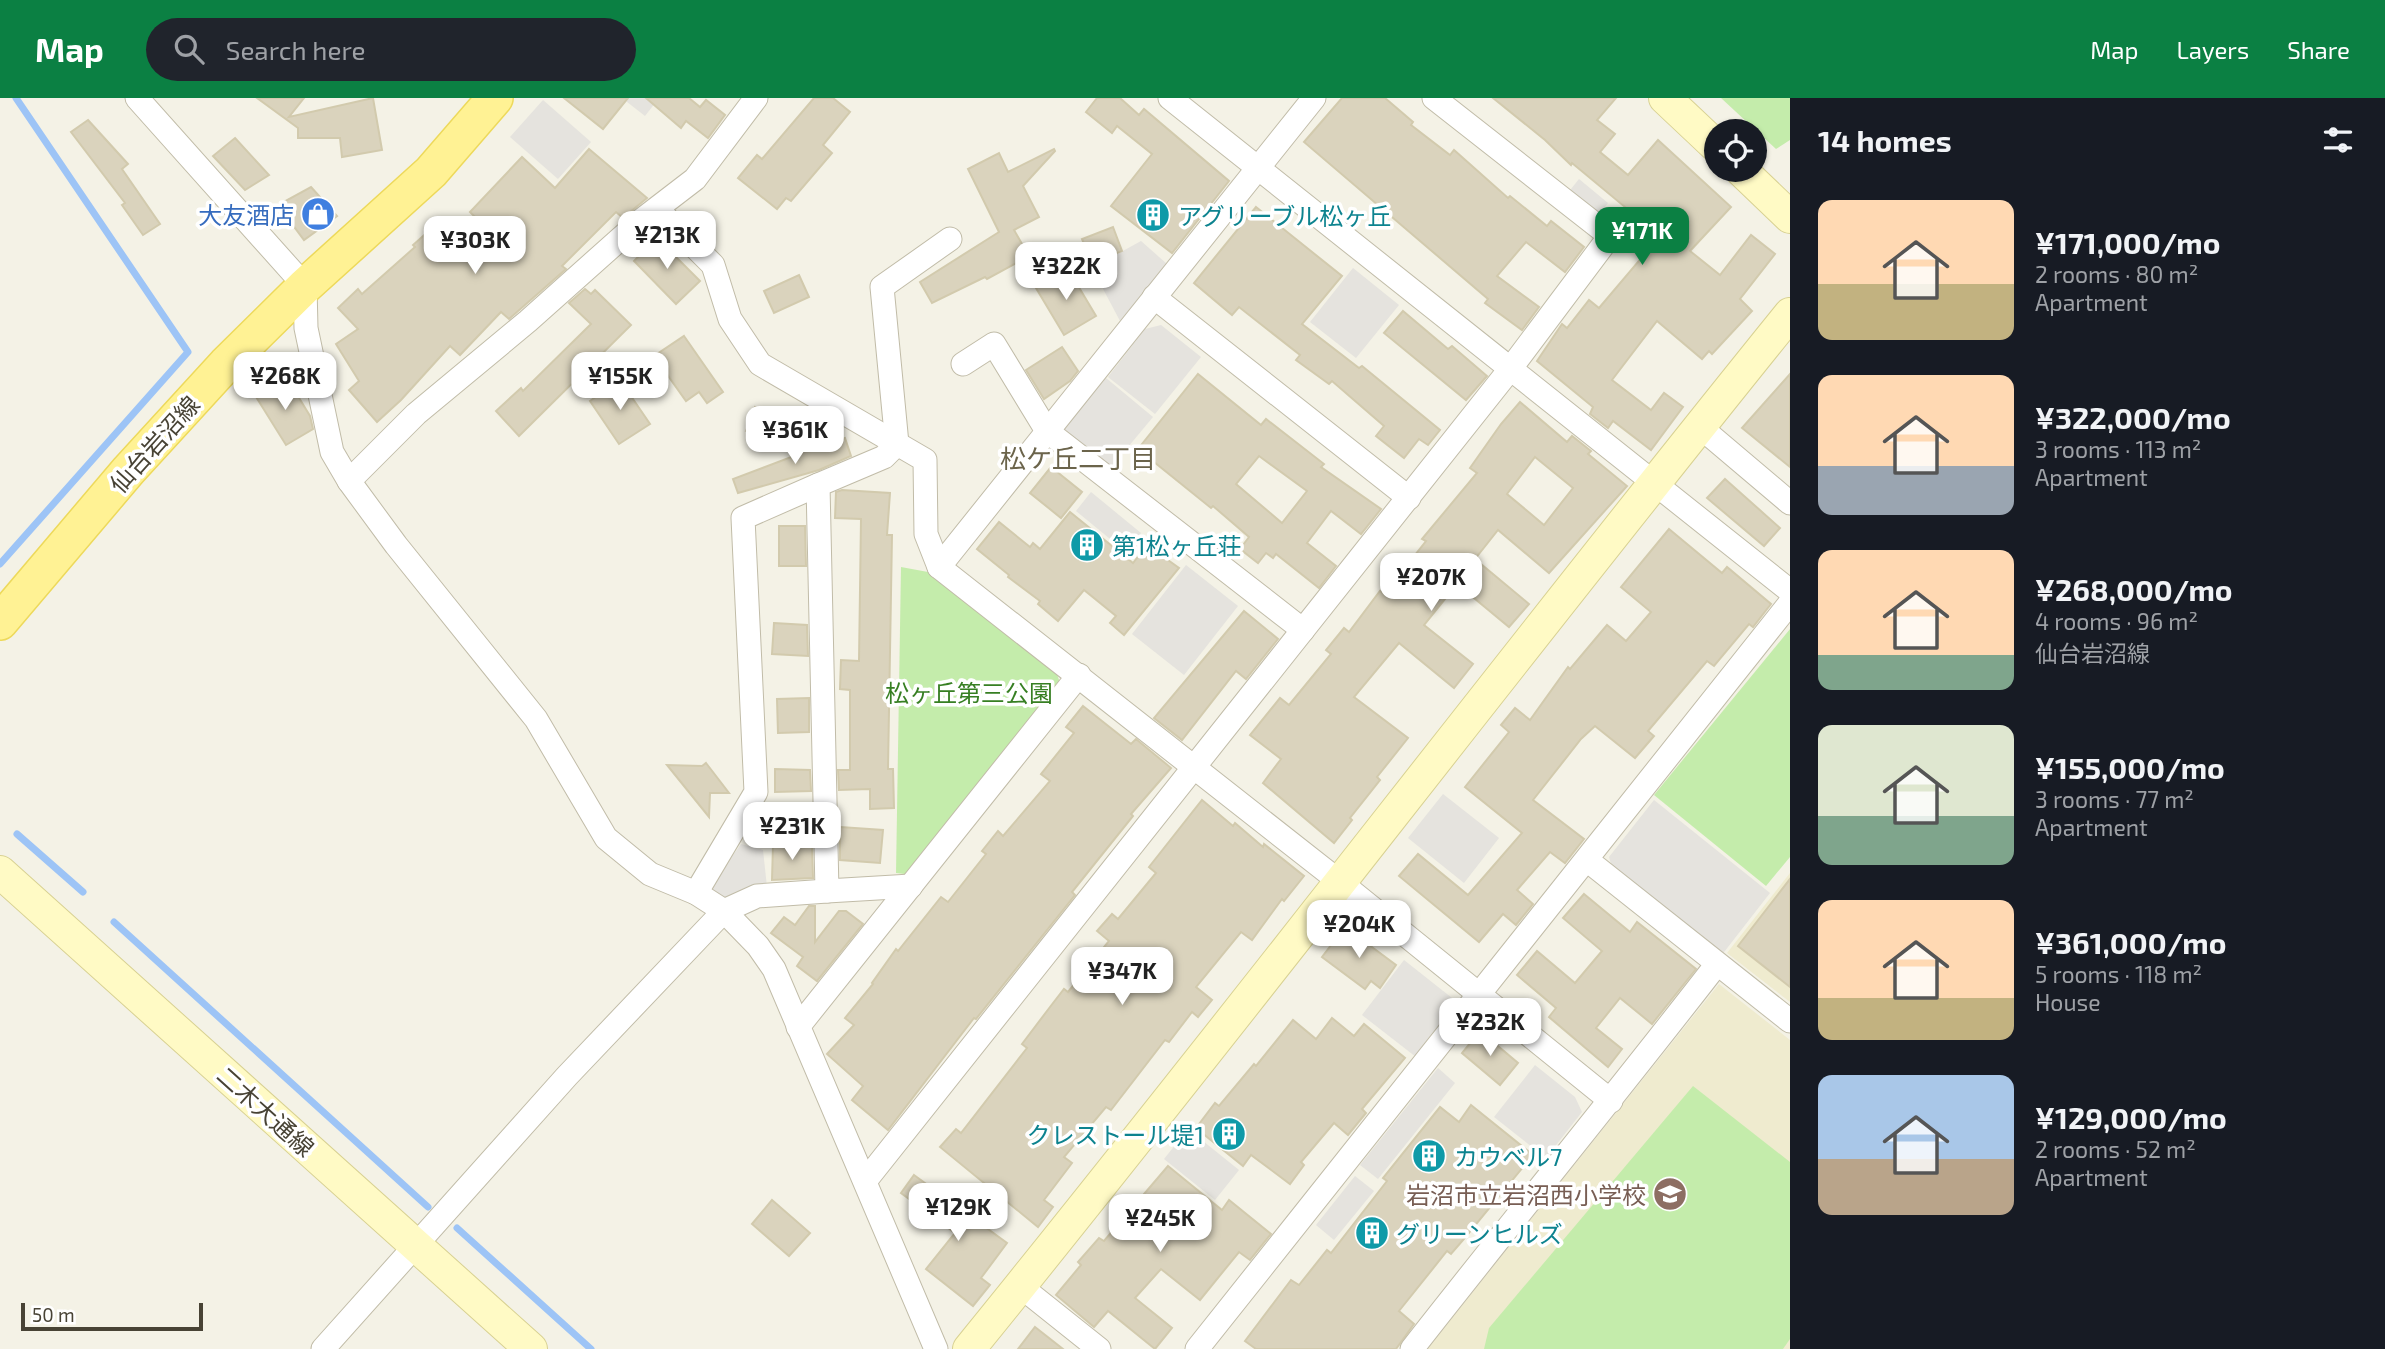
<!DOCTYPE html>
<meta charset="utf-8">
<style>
body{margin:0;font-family:"Exo 2","Noto Sans JP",sans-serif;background:#20242c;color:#f1f3f6;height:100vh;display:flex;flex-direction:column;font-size:26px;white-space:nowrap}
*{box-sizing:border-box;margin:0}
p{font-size:23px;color:#9ea1a6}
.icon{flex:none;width:38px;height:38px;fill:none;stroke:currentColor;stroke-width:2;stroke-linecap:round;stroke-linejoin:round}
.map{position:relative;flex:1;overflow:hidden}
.details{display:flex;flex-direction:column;background:#171b24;width:595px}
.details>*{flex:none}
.controls{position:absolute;left:1704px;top:21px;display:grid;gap:14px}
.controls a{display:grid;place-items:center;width:63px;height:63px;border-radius:50%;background:#171b24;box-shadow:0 2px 5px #0004;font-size:35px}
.scale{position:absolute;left:21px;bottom:18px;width:182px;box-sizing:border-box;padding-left:7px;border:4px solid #484335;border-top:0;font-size:19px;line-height:24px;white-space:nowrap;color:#484335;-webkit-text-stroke:5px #fff;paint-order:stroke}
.price{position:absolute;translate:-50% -60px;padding:0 16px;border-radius:14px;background:#fff;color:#222;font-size:23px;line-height:46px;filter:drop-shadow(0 2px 4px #0008)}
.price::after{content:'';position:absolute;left:50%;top:42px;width:21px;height:16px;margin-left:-10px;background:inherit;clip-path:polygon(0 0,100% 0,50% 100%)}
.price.current{background:#0b8043;color:#fff}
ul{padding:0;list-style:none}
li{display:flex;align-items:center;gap:21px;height:175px;padding:0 28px}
li span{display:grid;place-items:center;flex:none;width:196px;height:140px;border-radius:14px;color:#555}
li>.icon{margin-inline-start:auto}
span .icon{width:84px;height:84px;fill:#fffc;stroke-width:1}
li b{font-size:30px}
h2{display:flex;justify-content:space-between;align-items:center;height:84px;padding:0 28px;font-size:30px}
header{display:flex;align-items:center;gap:42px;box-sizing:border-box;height:98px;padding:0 35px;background:#0b8043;color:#fff}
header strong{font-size:33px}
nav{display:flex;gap:38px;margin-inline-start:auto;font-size:24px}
.search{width:490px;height:63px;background:#20242c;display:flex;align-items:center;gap:18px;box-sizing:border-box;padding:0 24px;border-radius:38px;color:#9ea1a6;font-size:26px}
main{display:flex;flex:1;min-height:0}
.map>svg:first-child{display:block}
.education{fill:#efebcf}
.green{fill:#c4ecab}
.parking{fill:#e5e3de}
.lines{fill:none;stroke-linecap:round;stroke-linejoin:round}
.stream{stroke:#9dc4f6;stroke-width:7}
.building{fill:#dad3bd;stroke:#d2caad;stroke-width:2;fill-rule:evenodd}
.street-casing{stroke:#c1bca8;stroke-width:25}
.secondary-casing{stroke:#d8d192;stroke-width:34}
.primary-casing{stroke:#edd95b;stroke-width:38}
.street{stroke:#fff;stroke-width:23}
.secondary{stroke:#fffac5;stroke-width:32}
.primary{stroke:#fff294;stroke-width:35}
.labels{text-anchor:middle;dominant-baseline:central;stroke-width:7;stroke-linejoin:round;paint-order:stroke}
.shop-label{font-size:24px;fill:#366cbe;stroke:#fff;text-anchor:end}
.culture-label{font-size:24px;fill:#0d838f;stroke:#fff;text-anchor:start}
.street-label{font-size:24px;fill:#484335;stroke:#fff}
.park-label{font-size:24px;fill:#377f23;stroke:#fff}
.education-label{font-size:24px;fill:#785e54;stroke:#fff;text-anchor:end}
.neighbourhood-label{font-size:26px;fill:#6b644b;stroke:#fff}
</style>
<header>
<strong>Map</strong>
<div class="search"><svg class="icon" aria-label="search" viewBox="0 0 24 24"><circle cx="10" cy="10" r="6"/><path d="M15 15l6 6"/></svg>Search here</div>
<nav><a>Map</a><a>Layers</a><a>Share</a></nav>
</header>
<main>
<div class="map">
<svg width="1790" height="1251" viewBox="0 0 1790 1251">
<rect width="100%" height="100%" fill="#f4f2e6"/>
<g class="education">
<polygon points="1790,775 1790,904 1727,855"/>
<polygon points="1719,886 1790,942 1790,1251 1427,1251"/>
</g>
<g class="green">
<polygon points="1721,0 1790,0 1790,42 1776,51"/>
<polygon points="901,469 928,474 1057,576 1061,588 913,777 896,775"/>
<polygon points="1790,531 1790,759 1766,788 1654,697"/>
<polygon points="1693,988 1790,1064 1790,1241 1783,1251 1484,1251 1489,1230"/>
</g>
<g class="parking">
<polygon points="622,0 659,0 645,18"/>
<polygon points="543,2 591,44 558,81 510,39"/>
<polygon points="1579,81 1608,105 1597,119 1567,96"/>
<polygon points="1141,143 1167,166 1120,223 1092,170"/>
<polygon points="1353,170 1399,207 1356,260 1310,224"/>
<polygon points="1161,227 1201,259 1155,316 1108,279 1145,231"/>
<polygon points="1106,280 1153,319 1108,373 1061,334"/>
<polygon points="1091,394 1141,435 1126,454 1076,413"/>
<polygon points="1186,467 1238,508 1184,577 1132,536"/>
<polygon points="1443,696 1499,740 1464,785 1408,740"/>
<polygon points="1654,702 1770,795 1721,858 1613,773 1609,759"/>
<polygon points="741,746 763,752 767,789 721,805 707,793"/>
<polygon points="1404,862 1452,900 1455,909 1416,959 1362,917"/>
<polygon points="1535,967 1575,999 1582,1014 1546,1060 1494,1019"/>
<polygon points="1438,970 1455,985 1378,1081 1360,1067"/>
<polygon points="1188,1031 1239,1072 1215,1102 1164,1061"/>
<polygon points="1355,1078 1374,1093 1334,1142 1316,1127"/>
</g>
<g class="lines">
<g class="stream">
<polyline points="0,466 188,254 16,0"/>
<polyline points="17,736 83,794"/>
<polyline points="114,824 428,1109"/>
<polyline points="457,1130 591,1251"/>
</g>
</g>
<g class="building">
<polygon points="257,0 304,0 289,19 373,0 382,52 342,59 340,40 298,40 298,30"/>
<polygon points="564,0 628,0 603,31"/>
<polygon points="646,0 689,0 700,9 706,2 725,17 708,40 686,23 681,30"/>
<polygon points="814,0 833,0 850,14 823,47 832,55 791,103 786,100 777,111 738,80 757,57 762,61"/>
<polygon points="1097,0 1120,0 1139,17 1144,11 1229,83 1172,155 1111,108 1152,56 1117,28 1112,35 1086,14"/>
<polygon points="1342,0 1385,0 1413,24 1411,27 1450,57 1454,52 1508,100 1510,98 1547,128 1551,123 1584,149 1565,174 1526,144 1497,178 1539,209 1522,232 1485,205 1488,201 1304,44"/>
<polygon points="1493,0 1616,0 1597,22 1615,36 1600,54 1628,77 1658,42 1731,109 1690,153 1720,177 1751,137 1775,156 1740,201 1752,213 1712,256 1709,253 1702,261 1657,223 1612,282 1651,312 1664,295 1683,309 1651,352 1613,323 1608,330 1590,316 1593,309 1537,263 1562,226 1567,230 1589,202 1599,210 1660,138 1572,65 1571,67 1545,42"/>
<polygon points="88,22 128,66 122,71 160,126 143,137 122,107 125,105 71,34"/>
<polygon points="235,40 269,77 245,92 213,58"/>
<polygon points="589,51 647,100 623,120 616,114 562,168 566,171 509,221 501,214 460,257 450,248 401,302 377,324 349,292 359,283 336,246 358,231 338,210 358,191 362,196 415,149 413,147 430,132 454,158 484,128 470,114 522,59 555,90"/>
<polygon points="1054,51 1055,53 1023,88 1039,119 1014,132 1029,158 987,181 985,179 932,205 920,184 999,134 968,71 999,55 1008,74"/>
<polygon points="311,89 337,118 304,142 278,107"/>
<polygon points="1256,109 1342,178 1302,226 1359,270 1362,268 1440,332 1428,347 1419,341 1404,360 1376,338 1384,328 1332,283 1329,286 1296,262 1300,257 1239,209 1232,217 1194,185"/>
<polygon points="1113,129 1122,153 1092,165 1082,141"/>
<polygon points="657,140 700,183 676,206 634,163"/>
<polygon points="1068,171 1096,218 1064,237 1036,190"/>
<polygon points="799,177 809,199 774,215 764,193"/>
<polygon points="585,191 591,196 595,192 631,227 519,338 496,313 521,290 523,293 591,226 569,205"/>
<polygon points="1403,213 1448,251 1452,248 1487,278 1466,302 1384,235"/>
<polygon points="684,238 723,294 707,305 699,294 686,303 654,258"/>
<polygon points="1062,249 1078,273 1070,283 1044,301 1026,272"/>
<path d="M1198,276L1261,327L1266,321L1324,366L1321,369L1381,411L1361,436L1331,413L1307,445L1336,468L1319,490L1276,456L1273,460L1266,455L1258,465L1240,451L1249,439L1213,408L1211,410L1138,351ZM1259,358L1307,393L1282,425L1236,386Z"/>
<polygon points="1790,276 1790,369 1742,330"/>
<polygon points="620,282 650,326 619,346 590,303"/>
<polygon points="269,284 275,294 290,285 310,318 313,331 286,347 253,294"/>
<path d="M1520,304L1567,344L1572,338L1591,353L1588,356L1627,388L1549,475L1498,432L1475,461L1529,506L1509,529L1457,486L1424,527L1473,566L1454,590L1399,545L1354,599L1408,640L1377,679L1380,682L1350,720L1352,722L1334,745L1263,685L1281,661L1250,637L1280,600L1289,607L1331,556L1326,552L1344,530L1349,534L1380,493L1384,496L1426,443L1422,441L1477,375L1470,370L1501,326ZM1535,359L1573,390L1544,427L1507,396Z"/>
<polygon points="755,309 800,327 791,351 746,333"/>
<polygon points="845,340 851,358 819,372 738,395 733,381 802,355 797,353"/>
<polygon points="1051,369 1082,394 1061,420 1030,395"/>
<polygon points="1725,381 1780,430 1764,448 1707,400"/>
<polygon points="842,392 890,395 887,437 892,437 888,671 893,671 894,710 870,711 870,691 839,692 838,672 850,672 850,592 840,591 841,562 859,563 861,421 835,420 836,394"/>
<polygon points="1070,414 1133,465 1147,447 1179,470 1124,537 1110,525 1116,518 1084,492 1058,523 1038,506 1040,503 1008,479 1009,477 977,451 999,424 1030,449 1033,445 1040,451"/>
<polygon points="779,428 805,428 806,468 779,468"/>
<polygon points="1669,431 1722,475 1727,469 1771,506 1753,529 1749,526 1714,568 1707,563 1648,633 1654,638 1635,660 1595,628 1581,641 1533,702 1584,741 1565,765 1550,754 1517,792 1533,806 1516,827 1503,816 1479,844 1399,778 1418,756 1468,797 1522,735 1465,689 1509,634 1501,627 1515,610 1530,622 1568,569 1570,571 1607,527 1626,543 1651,514 1621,489"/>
<polygon points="1244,513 1278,541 1246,581 1236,573 1182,642 1154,620"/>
<polygon points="774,525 807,527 808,558 772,556"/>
<polygon points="809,600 809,634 778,635 777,601"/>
<polygon points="1083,608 1131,646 1136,641 1171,670 1131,716 1133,718 1072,794 1075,797 976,921 974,920 888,1032 852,1002 863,988 827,956 854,927 845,920 873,886 872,885 896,851 898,853 941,799 948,804 986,756 982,753 998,733 1003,738 1050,683 1041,676 1074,635 1066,629"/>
<polygon points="706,665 729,695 710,695 709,719 667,667 702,668"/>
<polygon points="775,671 810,672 811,693 775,694"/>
<polygon points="1202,702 1233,728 1235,725 1263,749 1264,746 1304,778 1284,803 1282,801 1252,842 1241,834 1196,889 1212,902 1198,919 1192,914 1169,944 1165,942 1111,1012 1106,1009 1064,1059 1072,1065 1044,1102 1053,1109 1038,1129 940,1049 956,1031 961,1035 1027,950 1022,946 1050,909 1064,891 1068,894 1109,843 1097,833 1112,816 1118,821 1156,775 1149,769"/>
<polygon points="840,729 883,732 880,765 840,762"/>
<polygon points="773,747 812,748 813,780 772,782"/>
<polygon points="1790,781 1790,889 1738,848"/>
<polygon points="1584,796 1630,834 1637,824 1696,871 1652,926 1620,900 1596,930 1622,951 1608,969 1549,919 1556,910 1517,877 1537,853 1575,885 1602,853 1563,820"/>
<polygon points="809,808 815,808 815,844 839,813 846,813 863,826 817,883 797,868 803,859 771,835 784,819 795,827"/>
<polygon points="1345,829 1396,867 1380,890 1371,883 1365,891 1322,859"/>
<polygon points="1332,920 1354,938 1364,926 1405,960 1362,1011 1366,1015 1348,1037 1334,1025 1301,1064 1304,1067 1290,1086 1251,1057 1243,1068 1196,1030 1215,1005 1219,1008 1254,966 1256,968 1293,922 1316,941"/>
<polygon points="1480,933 1518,965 1500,987 1462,955"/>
<polygon points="1471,1007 1533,1057 1463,1142 1451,1156 1447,1153 1399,1213 1414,1226 1396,1251 1256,1251 1245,1243 1291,1182 1299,1187 1327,1152 1331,1155 1387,1083 1383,1080 1440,1009 1459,1024"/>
<polygon points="1168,1068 1222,1112 1229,1102 1271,1136 1250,1162 1239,1154 1200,1202 1161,1171 1135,1200 1172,1230 1155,1251 1108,1213 1094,1229 1056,1197 1081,1167 1078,1164 1099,1140 1104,1143"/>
<polygon points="914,1077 1007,1145 981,1180 990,1187 973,1208 926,1171 955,1135 901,1095"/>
<polygon points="772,1102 810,1135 789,1158 752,1126"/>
<polygon points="1035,1229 1063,1251 1018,1251"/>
</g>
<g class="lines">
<g class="street-casing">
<g id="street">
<polyline points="137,0 305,188 306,230 332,354 349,383 396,447 536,621 606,740 650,776 696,795 724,813 758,848 774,871 936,1251"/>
<polyline points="1170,0 1790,493"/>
<polyline points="658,112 713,167 730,221 760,266 925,362 926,436 939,469 1340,784 1611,1003"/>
<polyline points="1154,199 1409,400"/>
<polyline points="963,266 994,246 1047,333 1303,532"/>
<polyline points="1699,328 1790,405"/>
<polyline points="349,383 416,316 528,223 639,124 695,81 756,0"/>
<polyline points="939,469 1314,0"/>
<polyline points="1587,762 1790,923"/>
<polyline points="911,788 827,793 818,387 884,359 897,346 882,189 950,141"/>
<polyline points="696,795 756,694 743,420 818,387"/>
<polyline points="798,929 1079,577"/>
<polyline points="866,1082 1511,270 1610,138 1434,0"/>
<polyline points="1020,1188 1099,1251"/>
<polyline points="323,1251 567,978 724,813 757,798 827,793"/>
<polyline points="1197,1251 1790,505"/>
<path d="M1412,1251C1513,1122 1617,995 1717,866"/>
</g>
</g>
<g class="secondary-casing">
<g id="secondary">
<polyline points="1665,0 1717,49"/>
<polyline points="1741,72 1790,119"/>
<polyline points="0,774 531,1251"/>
<path d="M969,1251C1247,909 1513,558 1790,216"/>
</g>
</g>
<g class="primary-casing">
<polyline id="primary" points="0,524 128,373 226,266 305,188 431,74 495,0"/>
</g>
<use href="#street" class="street"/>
<use href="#secondary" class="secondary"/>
<use href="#primary" class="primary"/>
</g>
<defs>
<g id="shop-disc" transform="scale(1.75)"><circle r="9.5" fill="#3f7fe0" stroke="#fff"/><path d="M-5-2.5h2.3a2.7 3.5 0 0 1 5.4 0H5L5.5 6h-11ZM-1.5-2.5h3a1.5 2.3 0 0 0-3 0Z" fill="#fff"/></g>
<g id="building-disc" transform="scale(1.75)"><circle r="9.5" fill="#0f9aa8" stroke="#fff"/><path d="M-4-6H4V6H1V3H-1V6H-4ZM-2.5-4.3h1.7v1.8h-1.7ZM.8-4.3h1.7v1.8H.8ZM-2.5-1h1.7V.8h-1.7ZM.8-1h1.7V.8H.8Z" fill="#fff"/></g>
<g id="school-disc" transform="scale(1.75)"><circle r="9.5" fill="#8d6e63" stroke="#fff"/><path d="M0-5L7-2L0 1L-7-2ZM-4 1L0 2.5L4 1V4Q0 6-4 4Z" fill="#fff"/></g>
</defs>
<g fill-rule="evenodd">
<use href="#shop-disc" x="318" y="116"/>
<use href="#building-disc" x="1153" y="117"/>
<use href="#building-disc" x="1087" y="447"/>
<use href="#building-disc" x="1229" y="1036"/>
<use href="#building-disc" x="1429" y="1058"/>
<use href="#school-disc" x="1670" y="1096"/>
<use href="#building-disc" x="1372" y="1135"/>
</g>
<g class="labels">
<g class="shop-label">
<text x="294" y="116">大友酒店</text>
</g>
<g class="culture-label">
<text x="1178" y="117">アグリーブル松ヶ丘</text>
<text x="1112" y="447">第1松ヶ丘荘</text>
<text x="1204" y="1036" text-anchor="end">クレストール堤1</text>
<text x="1454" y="1058">カウベル7</text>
<text x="1396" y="1135">グリーンヒルズ</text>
</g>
<g class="street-label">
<text transform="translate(154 346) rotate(-48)">仙台岩沼線</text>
<text transform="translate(266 1013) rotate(42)">二木大通線</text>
</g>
<g class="park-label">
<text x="969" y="594">松ヶ丘第三公園</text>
</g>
<g class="education-label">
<text x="1646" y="1096">岩沼市立岩沼西小学校</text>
</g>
<g class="neighbourhood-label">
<text x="1078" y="359">松ケ丘二丁目</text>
</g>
</g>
</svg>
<div class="controls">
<a><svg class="icon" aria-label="locate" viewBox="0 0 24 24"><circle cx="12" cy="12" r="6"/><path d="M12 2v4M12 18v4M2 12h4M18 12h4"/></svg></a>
</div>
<div class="scale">50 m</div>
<b class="price current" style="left:1642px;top:169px">¥171K</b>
<b class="price" style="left:667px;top:173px">¥213K</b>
<b class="price" style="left:475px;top:178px">¥303K</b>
<b class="price" style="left:1066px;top:204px">¥322K</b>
<b class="price" style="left:285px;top:314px">¥268K</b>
<b class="price" style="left:620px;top:314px">¥155K</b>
<b class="price" style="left:795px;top:368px">¥361K</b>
<b class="price" style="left:1431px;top:515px">¥207K</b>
<b class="price" style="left:792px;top:764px">¥231K</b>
<b class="price" style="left:1359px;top:862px">¥204K</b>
<b class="price" style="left:1122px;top:909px">¥347K</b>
<b class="price" style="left:1490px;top:960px">¥232K</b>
<b class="price" style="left:958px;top:1145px">¥129K</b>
<b class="price" style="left:1160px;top:1156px">¥245K</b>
</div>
<section class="details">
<h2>14 homes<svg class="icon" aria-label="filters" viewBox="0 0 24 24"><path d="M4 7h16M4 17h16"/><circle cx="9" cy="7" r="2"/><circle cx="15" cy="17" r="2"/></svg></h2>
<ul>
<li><span style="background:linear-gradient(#ffd9b3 60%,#c2b280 0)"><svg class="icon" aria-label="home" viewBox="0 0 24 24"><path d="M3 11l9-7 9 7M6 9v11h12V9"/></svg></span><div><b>¥171,000/mo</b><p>2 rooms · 80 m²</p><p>Apartment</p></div></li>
<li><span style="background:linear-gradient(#ffd9b3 65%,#9aa5b1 0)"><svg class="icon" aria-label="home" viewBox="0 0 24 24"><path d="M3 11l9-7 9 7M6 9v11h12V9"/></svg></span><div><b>¥322,000/mo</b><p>3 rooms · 113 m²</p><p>Apartment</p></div></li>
<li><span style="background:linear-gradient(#ffd9b3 75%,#7fa58c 0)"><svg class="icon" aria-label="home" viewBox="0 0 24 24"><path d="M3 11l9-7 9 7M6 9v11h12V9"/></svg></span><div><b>¥268,000/mo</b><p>4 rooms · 96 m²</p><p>仙台岩沼線</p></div></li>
<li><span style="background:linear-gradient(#dfe7d0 65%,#7fa58c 0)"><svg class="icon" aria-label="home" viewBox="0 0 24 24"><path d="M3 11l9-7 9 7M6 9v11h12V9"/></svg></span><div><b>¥155,000/mo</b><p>3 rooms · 77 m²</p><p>Apartment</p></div></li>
<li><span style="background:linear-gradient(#ffd9b3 70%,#c2b280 0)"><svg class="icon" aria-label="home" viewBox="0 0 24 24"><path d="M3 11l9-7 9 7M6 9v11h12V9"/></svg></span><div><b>¥361,000/mo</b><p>5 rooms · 118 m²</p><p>House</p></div></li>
<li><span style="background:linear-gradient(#a9c7e8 60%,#b9a48a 0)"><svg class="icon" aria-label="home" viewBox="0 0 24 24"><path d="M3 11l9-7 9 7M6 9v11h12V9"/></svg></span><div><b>¥129,000/mo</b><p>2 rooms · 52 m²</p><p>Apartment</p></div></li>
</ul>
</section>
</main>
